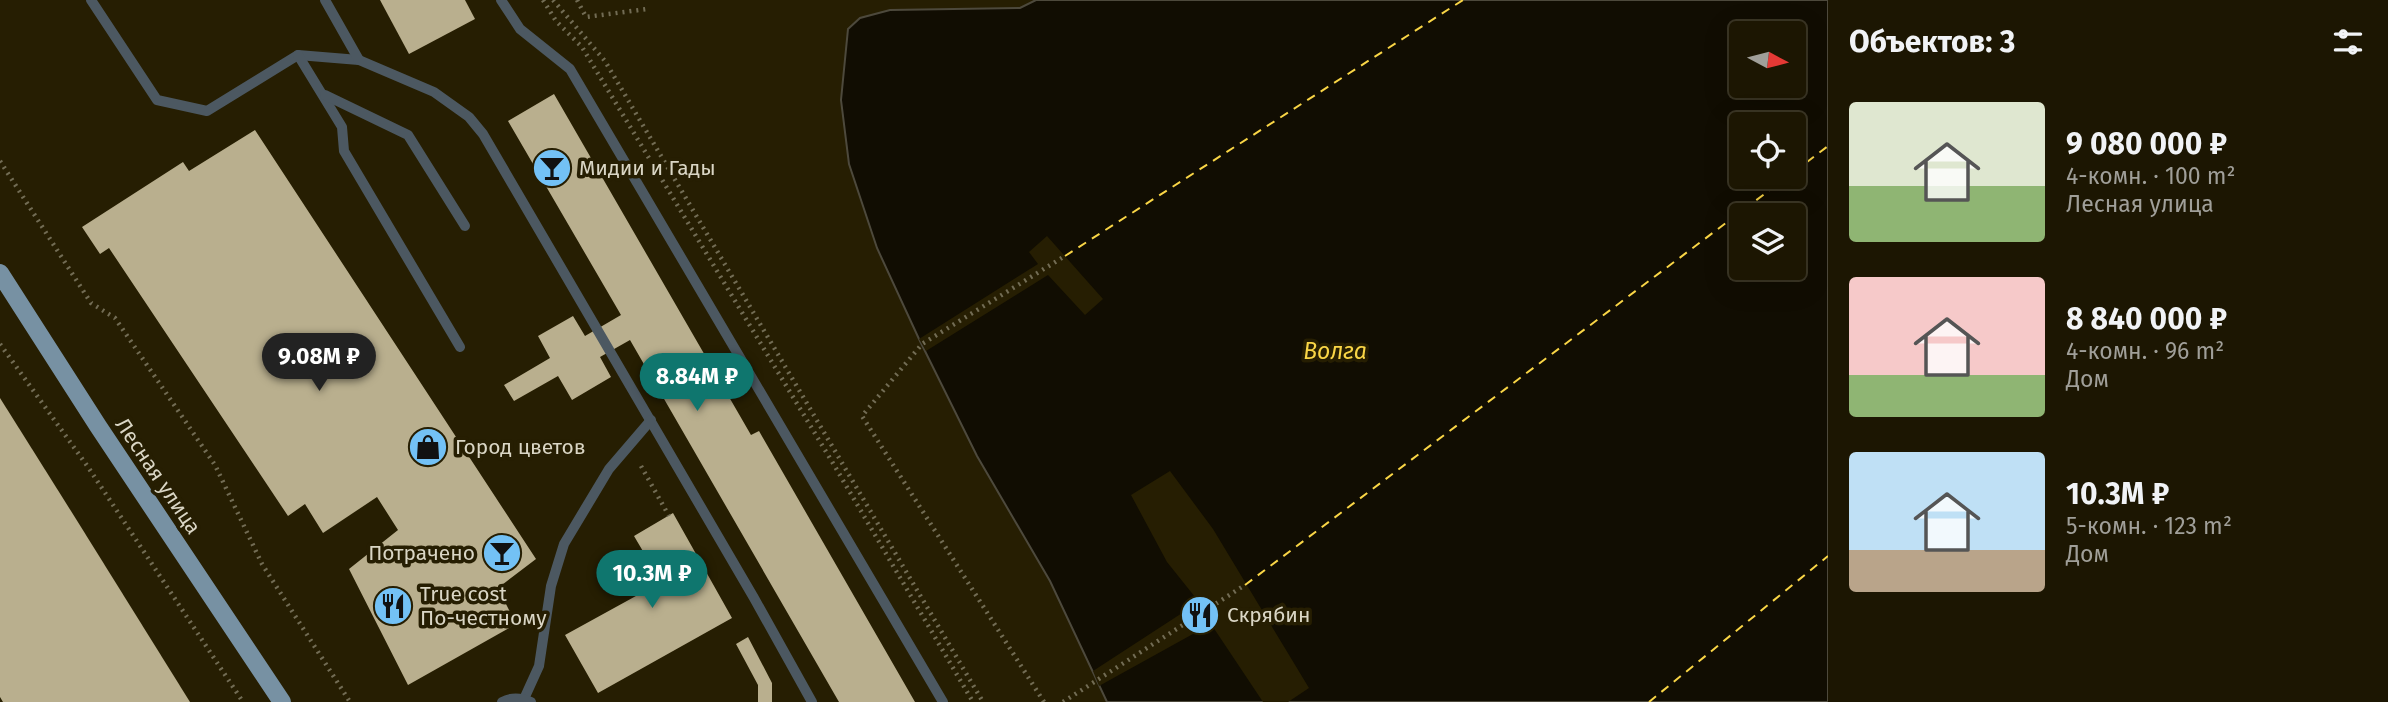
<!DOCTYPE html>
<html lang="ru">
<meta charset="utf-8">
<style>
body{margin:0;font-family:"Fira Sans",sans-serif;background:#292311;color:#f1f3f6;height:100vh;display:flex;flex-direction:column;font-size:26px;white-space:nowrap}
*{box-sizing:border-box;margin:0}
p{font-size:23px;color:#a09f99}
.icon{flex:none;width:38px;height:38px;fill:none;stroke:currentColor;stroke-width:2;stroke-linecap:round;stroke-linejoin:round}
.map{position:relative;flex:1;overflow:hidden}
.side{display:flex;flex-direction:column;background:#1c1602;width:560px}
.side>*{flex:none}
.needle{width:46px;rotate:97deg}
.controls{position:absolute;left:1729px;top:21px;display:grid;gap:14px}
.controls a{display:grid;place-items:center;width:77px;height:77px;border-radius:7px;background:#1c1602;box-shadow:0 7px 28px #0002,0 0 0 2px #3a3524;font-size:35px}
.price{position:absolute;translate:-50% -60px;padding:0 16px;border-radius:24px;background:#0f766e;color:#fff;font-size:23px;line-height:46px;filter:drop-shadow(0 2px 4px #0008)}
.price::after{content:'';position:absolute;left:50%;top:42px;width:21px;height:16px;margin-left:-10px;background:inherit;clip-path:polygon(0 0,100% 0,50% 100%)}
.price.current{background:#222;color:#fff}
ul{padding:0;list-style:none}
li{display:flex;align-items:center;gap:21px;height:175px;padding:0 21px}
li span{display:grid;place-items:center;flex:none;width:196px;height:140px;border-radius:7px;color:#555}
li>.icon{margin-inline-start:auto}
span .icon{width:84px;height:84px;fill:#fffc;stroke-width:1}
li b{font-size:30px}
h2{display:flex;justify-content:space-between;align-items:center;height:84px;padding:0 21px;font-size:30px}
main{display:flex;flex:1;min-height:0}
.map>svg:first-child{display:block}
.water{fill:#110d02;stroke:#4d493c;stroke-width:2;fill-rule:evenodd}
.pier{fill:#261e02}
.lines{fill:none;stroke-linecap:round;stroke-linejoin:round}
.ferry{stroke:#f9d546;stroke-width:2;stroke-dasharray:9 7;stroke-linecap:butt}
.building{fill:#b9af8e}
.path{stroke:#726c54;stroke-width:4.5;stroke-dasharray:2 5;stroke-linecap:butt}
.service{stroke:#4c5861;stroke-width:10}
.primary{stroke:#7791a3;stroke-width:18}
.labels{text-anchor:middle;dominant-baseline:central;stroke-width:7;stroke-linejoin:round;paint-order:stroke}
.poi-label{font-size:21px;fill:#dad6c5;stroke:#261e02;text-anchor:start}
.street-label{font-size:21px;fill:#dad6c5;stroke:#261e02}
.water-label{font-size:23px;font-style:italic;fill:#f9d546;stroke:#261e02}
</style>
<main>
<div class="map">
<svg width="1828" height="702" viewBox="0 0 1828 702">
<rect width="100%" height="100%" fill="#261e02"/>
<path class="water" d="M1036,0H1828V702H1107L1050,581L977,456L919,339L877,248L849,164L841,100L848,29L860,18L890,10L1020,8ZM1741,33H1794V86H1741ZM1741,124H1794V177H1741ZM1741,215H1794V268H1741Z"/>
<g class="pier">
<polygon points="1047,236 1103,299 1085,315 1048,275 926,351 919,339 1038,264 1029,252"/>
<polygon points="1170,471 1213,529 1309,688 1288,702 1263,702 1211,624 1099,686 1093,671 1199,602 1167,562 1131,495"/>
</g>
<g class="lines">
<g class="ferry">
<polyline points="1794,172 1828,146"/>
<polyline points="1065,256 1463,0"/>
<polyline points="1245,585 1787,177"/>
<polyline points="1649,702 1828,556"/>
</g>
</g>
<g class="building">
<polygon points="380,0 465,0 475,19 409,54"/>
<polygon points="554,94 751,435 759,431 915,702 839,702 630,340 600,357 611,377 572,400 558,376 514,401 504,385 550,358 538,336 573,316 585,336 621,315 508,121"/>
<polygon points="255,130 536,559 498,588 516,624 408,685 349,569 398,530 377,497 323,533 305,504 288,516 109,248 100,254 82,227 183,162 189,171"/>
<polygon points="0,398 76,519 190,702 3,702 0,697"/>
<polygon points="673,513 732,618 598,693 565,635 645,591 629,562 644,553 634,536"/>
<polygon points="748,637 772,683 772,702 758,702 758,685 736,644"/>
</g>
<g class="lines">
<g class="path">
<polyline points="543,0 556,21 582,47 834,465 973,702"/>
<polyline points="553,0 605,61 983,702"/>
<polyline points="577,0 586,17 647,9"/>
<polyline points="0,161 91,303 115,318 215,465 262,564 350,702"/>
<polyline points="0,344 88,467 243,702"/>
<polyline points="641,466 669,516"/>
<polyline points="1044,702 862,416 922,344 1065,256"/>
<polyline points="1063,702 1245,585"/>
</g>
<g class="service">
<polyline points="91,0 157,100 207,111 298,55 359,60"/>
<polyline points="325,0 359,60 434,92 469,117 483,134 754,598 812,702"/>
<polyline points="501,0 520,29 570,69 943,702"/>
<polyline points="298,55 342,127 344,151 460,347"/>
<polyline points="325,95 408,135 465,226"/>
<polyline points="524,699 539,666 551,586 564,544 609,469 651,420"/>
<path d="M502,702C511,697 522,698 531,702"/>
</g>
<polyline class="primary" points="0,273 98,426 282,702"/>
</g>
<defs>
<g id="bar-disc" transform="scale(2.0125)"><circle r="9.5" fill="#73c1f5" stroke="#261e02"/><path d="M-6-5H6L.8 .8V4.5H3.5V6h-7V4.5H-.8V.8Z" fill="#111"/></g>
<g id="shop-disc" transform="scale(2.0125)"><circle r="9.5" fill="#73c1f5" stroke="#261e02"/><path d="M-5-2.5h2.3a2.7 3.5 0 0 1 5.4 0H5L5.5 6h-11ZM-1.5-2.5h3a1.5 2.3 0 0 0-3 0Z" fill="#111"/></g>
<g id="restaurant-disc" transform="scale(2.0125)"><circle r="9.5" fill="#73c1f5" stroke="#261e02"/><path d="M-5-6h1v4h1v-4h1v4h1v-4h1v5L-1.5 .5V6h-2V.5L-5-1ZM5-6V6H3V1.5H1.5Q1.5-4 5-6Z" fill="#111"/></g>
</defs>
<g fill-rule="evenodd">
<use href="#bar-disc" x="552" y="168"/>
<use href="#shop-disc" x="428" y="447"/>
<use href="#bar-disc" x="502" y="553"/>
<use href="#restaurant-disc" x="393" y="606"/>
<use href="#restaurant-disc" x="1200" y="615"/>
</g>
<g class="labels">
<g class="poi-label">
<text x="579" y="168">Мидии и Гады</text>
<text x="455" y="447">Город цветов</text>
<text x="475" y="553" text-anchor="end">Потрачено</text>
<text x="420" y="594">True cost<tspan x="420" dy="24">По-честному</tspan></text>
<text x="1227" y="615">Скрябин</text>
</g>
<g class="street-label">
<text transform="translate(158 476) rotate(56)">Лесная улица</text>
</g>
<g class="water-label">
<text x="1335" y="351">Волга</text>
</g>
</g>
</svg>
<div class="controls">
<a><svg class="needle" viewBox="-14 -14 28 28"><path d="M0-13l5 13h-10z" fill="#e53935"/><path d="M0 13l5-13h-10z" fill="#a09f99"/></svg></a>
<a><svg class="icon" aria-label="locate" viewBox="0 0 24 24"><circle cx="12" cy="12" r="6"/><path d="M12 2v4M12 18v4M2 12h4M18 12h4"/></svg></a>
<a><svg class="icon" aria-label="layers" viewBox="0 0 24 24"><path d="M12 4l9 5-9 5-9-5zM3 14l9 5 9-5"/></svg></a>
</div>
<b class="price current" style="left:319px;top:393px">9.08M ₽</b>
<b class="price" style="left:697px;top:413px">8.84M ₽</b>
<b class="price" style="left:652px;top:610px">10.3M ₽</b>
</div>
<section class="side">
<h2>Объектов: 3<svg class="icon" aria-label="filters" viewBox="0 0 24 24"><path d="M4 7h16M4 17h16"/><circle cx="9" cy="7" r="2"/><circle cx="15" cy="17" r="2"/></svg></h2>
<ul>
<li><span style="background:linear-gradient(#dfe7d0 60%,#8fb573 0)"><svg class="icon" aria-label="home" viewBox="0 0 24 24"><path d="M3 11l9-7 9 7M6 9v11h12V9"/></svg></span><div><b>9 080 000 ₽</b><p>4-комн. · 100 m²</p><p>Лесная улица</p></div></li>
<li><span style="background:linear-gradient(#f6c9c9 70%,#8fb573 0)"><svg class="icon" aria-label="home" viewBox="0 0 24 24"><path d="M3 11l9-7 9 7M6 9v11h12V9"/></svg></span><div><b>8 840 000 ₽</b><p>4-комн. · 96 m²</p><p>Дом</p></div></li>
<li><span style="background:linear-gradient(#bfe0f5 70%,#b9a48a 0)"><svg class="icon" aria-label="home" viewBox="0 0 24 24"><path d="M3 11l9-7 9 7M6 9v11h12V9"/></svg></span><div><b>10.3M ₽</b><p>5-комн. · 123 m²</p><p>Дом</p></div></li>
</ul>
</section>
</main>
